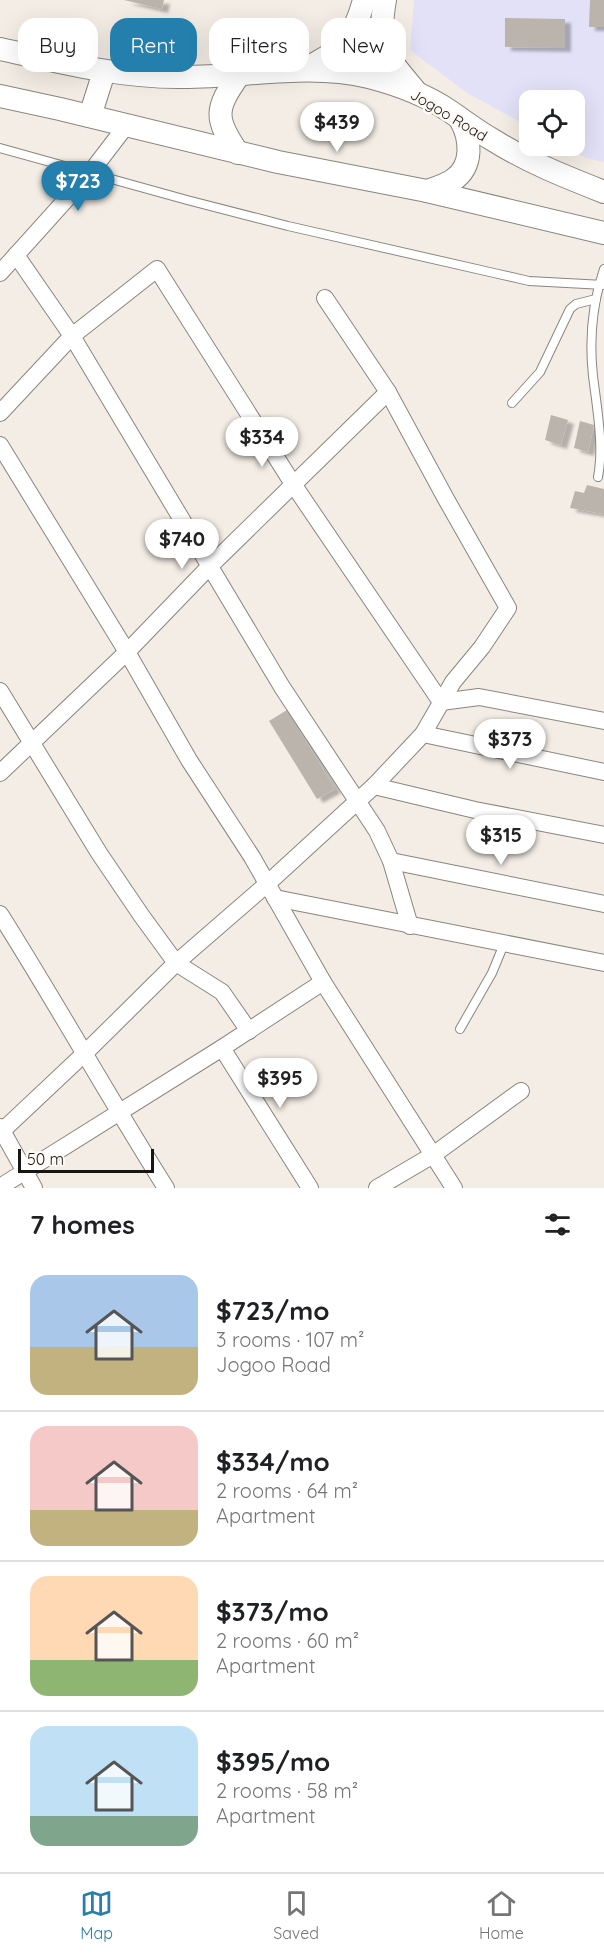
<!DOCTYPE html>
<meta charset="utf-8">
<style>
body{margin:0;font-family:Quicksand,sans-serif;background:#f2f2f2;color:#202124;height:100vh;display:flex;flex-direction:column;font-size:22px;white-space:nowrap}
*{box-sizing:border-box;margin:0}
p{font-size:20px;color:#757577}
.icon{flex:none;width:33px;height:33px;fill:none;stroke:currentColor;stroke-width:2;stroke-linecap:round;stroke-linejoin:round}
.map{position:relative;height:1188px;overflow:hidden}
.panel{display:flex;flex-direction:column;background:#fff;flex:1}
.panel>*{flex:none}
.guide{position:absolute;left:18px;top:18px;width:568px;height:54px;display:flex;gap:12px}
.tools{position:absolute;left:519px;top:90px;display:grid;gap:12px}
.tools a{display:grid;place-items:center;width:66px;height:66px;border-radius:12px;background:#fff;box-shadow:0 6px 24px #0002;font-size:30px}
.scale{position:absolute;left:18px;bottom:15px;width:136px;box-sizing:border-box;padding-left:6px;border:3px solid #181613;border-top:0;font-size:16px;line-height:21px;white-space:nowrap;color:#181613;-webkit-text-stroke:4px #fffaf6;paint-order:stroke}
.price{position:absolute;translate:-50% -51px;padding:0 14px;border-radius:21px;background:#fff;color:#222;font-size:20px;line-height:39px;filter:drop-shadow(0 2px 3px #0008)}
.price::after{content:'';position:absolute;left:50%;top:36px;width:18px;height:14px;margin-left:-9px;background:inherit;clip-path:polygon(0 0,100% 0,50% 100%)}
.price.on{background:#257fad;color:#fff}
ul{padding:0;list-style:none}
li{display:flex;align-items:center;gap:18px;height:150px;padding:0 30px}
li+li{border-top:2px solid #e0e0e0}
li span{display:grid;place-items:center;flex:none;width:168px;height:120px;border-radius:18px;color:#555}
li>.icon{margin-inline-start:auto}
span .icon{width:72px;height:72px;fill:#fffc;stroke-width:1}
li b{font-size:26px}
h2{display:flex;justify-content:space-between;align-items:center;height:72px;padding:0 30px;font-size:26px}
.tag{padding:0 21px;border-radius:18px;background:#fff;box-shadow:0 6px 24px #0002;font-size:21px;line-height:54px}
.tag.on{background:#257fad;color:#fff}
.tabs{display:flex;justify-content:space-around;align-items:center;height:84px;border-top:2px solid #e0e0e0;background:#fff;font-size:16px;color:#757577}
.tabs a{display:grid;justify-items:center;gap:3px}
.tabs .on{color:#257fad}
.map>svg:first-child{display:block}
.education{fill:#e3e1f7}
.building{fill:#bbb4ad;filter:url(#shadow)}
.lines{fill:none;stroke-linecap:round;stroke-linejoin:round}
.lane-casing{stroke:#8b857e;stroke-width:10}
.street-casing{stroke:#8b857e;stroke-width:18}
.secondary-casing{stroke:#8b857e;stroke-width:24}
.lane{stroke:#fff;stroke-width:8}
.street{stroke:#fff;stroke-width:16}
.secondary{stroke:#fff;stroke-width:22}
.labels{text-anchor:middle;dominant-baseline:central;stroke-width:5;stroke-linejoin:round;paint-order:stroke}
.street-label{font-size:15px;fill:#181613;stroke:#fffaf6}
</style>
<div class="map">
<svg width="604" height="1188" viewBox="0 0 604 1188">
<defs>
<filter id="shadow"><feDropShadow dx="6" dy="4" stdDeviation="1.5" flood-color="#0004"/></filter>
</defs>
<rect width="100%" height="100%" fill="#f4ede5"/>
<polygon class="education" points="414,0 604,0 604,162 586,158 564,146 574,146 574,100 530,100 529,127 467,93 410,50"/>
<g class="building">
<polygon points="124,0 164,0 162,9"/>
<polygon points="590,0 604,0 604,27 589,27"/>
<polygon points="505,18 565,19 565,48 505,47"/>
<polygon points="551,415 568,420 561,445 545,440"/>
<polygon points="580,421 594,425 588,452 574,448"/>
<polygon points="587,485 604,489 604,514 570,508 575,491 584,493"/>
<polygon points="287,710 335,789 317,799 269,721"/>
</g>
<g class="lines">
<g class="lane-casing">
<g id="lane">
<polyline points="0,148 187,200 288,226 494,273 529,281 604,285"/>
<polyline points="512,403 540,372 570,309 576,304 596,299"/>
<path d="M598,477C604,445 597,409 593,376C589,339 592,304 604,269"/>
<polyline points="460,1029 492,973 504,944"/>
</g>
</g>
<g class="street-casing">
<g id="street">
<polyline points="16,255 72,336 282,687 377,831 391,861 410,926"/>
<polyline points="0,273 90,173 126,126"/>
<polyline points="0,413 72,336 157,269 293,484 441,702 479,697 604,721"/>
<polyline points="0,445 127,652 189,760 252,857 323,982 454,1188"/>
<polyline points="0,691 99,853 141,915 176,963 222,992 249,1031"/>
<polyline points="423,734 604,772"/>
<polyline points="0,773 127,652 209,567 388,392"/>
<polyline points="374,786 475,810 604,835"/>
<polyline points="391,861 604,904"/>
<polyline points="275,898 604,963"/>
<path d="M0,914C57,1004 109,1098 166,1188"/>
<polyline points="222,1048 310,1188"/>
<polyline points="0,1127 34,1188"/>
<polyline points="0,1133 85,1053 176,963 267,884 374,786 423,734 453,682 482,647 508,608 446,499 388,392 325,298"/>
<polyline points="0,1187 222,1048 323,982"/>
<polyline points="377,1188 433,1155 521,1091"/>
</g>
</g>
<g class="secondary-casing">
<g id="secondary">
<path d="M385,0C376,51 387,56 417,93"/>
<path d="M0,49C59,62 117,77 179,77C242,78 306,62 369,77C396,84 424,94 448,110C463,120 477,131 493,140C528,162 566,177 604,192"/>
<path d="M304,69C339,53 354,39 364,0"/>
<polyline points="0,96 60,109 278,162 427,191 604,233"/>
<polyline points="90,116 104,72"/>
<path d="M238,153C214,118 215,109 239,75"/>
<path d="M427,191C436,188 446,185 453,180C474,166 471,138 460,119"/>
</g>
</g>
<use href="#lane" class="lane"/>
<use href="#street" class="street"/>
<use href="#secondary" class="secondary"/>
</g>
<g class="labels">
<g class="street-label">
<text transform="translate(449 115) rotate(31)">Jogoo Road</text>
</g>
</g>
</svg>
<div class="tools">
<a><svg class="icon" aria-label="locate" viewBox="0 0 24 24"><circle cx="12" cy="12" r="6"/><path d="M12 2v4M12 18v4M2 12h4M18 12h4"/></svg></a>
</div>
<div class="scale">50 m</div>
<b class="price" style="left:337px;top:153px">$439</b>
<b class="price on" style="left:78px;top:212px">$723</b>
<b class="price" style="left:262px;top:468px">$334</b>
<b class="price" style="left:182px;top:570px">$740</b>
<b class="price" style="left:510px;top:770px">$373</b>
<b class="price" style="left:501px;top:866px">$315</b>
<b class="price" style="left:280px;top:1109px">$395</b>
<div class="guide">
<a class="tag">Buy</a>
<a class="tag on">Rent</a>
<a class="tag">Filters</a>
<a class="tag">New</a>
</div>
</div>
<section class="panel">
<h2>7 homes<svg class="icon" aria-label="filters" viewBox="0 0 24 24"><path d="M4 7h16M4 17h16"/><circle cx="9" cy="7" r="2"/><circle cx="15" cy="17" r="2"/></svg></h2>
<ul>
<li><span style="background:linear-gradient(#a9c7e8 60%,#c2b280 0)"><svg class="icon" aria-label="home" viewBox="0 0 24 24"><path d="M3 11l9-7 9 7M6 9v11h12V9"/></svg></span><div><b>$723/mo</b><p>3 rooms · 107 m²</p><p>Jogoo Road</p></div></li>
<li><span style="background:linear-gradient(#f6c9c9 70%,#c2b280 0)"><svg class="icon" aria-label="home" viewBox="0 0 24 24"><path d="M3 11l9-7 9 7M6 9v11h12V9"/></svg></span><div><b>$334/mo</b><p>2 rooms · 64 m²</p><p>Apartment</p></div></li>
<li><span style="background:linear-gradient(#ffd9b3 70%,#8fb573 0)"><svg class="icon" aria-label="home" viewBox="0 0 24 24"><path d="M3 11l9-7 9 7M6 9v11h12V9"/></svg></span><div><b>$373/mo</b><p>2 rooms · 60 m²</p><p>Apartment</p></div></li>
<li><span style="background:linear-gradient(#bfe0f5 75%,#7fa58c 0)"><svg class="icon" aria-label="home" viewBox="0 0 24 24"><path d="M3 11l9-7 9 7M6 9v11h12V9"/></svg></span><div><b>$395/mo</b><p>2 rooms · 58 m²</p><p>Apartment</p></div></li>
</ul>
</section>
<nav class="tabs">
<a class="on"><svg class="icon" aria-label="map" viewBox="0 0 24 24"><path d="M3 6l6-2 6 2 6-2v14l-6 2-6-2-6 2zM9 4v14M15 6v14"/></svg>Map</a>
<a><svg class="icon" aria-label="saved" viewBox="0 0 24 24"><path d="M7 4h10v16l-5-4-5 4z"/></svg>Saved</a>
<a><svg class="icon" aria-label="home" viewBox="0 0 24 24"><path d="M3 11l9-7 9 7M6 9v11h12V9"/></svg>Home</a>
</nav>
